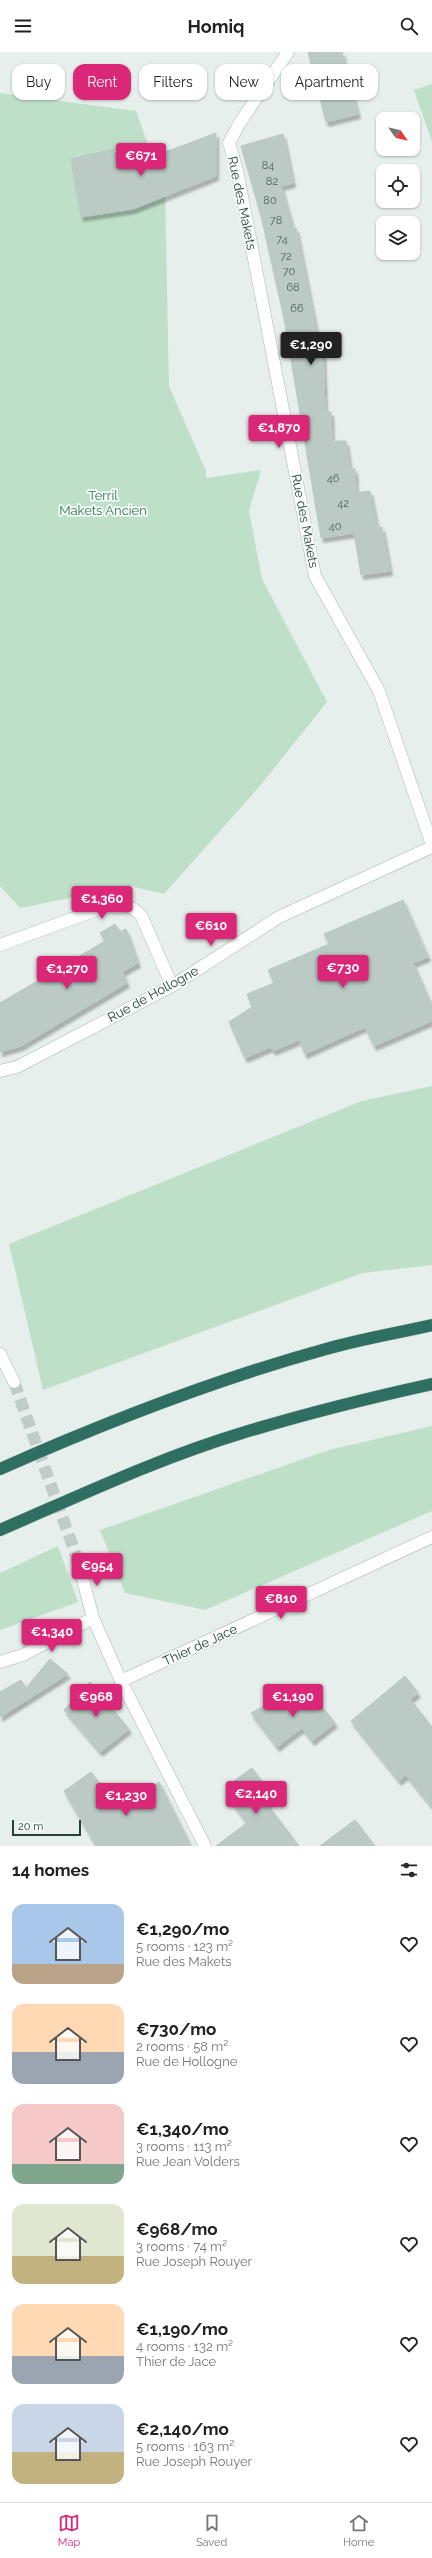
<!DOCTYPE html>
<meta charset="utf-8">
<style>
body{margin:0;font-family:Raleway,sans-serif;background:#f2f2f2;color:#222;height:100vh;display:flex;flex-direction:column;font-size:15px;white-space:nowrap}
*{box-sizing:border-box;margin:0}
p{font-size:13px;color:#767676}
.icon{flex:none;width:22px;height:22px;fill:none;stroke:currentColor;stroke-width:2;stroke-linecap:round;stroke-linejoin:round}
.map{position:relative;height:1794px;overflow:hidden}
.sheet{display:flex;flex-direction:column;background:#fff;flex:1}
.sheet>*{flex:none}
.top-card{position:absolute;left:12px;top:12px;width:408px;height:36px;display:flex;gap:8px}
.needle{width:26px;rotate:124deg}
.fabs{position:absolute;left:376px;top:60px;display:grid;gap:8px}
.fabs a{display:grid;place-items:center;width:44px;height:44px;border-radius:8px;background:#fff;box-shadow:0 1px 3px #0004;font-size:20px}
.scale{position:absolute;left:12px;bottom:10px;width:69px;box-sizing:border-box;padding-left:4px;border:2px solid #24423a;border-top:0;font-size:11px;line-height:14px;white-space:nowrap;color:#24423a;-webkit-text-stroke:3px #f7fbf9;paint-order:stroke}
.price{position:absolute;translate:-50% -34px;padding:0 9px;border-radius:4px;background:#db2777;color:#fff;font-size:13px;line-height:26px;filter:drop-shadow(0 1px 2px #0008)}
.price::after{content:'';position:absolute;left:50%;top:24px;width:12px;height:9px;margin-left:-6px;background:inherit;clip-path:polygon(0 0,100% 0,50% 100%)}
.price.selected{background:#222;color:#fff}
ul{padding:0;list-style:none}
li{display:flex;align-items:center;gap:12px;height:100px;padding:0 12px}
li span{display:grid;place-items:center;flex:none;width:112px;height:80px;border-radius:12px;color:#555}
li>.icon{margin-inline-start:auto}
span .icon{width:48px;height:48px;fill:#fffc;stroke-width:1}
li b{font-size:17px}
h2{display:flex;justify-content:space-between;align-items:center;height:48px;padding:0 12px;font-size:17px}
.pill{padding:0 14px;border-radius:12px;background:#fff;box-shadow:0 1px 3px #0004;font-size:14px;line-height:36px}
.pill.selected{background:#db2777;color:#fff}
header{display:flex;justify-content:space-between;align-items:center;height:52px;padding:0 12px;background:#fff;font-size:18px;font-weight:700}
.tabs{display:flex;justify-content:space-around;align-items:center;height:56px;border-top:1px solid #e0e0e0;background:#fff;font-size:11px;color:#767676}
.tabs a{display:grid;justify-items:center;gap:2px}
.tabs .selected{color:#db2777}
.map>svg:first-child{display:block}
.green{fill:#bfe0c8}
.building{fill:#bbcac4;stroke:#b8c9c2;filter:url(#shadow)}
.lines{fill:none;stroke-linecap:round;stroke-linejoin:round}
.minor-tunnel{stroke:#bfccc8;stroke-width:12;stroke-dasharray:12 6;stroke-linecap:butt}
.minor-casing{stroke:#a8b8b2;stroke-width:13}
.highway-casing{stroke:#c2cac8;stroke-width:13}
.minor{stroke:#fff;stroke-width:12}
.highway{stroke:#2f6f62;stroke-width:12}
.labels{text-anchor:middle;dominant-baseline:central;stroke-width:3.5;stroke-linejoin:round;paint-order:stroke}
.number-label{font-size:11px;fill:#4a645c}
.street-label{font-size:13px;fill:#24423a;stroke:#f7fbf9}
.park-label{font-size:13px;fill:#2d7a4b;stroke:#f7fbf9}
</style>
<header><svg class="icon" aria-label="menu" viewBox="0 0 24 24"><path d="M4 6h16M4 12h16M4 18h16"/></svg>Homiq<svg class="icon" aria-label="search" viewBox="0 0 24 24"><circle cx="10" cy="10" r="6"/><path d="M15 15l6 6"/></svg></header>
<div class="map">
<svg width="432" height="1794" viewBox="0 0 432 1794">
<defs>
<filter id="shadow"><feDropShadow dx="2.5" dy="4.5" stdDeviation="1" flood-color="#0004"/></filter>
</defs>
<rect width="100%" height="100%" fill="#e6efeb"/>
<g class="green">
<polygon points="432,32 432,90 414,38"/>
<polygon points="0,41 136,59 165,140 169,334 206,419 206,426 261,418 249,459 262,527 327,650 259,735 164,842 130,834 20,856 0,834"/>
<polygon points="432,1034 432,1213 363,1221 43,1338 9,1192 362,1049"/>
<polygon points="432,1374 432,1459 205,1558 125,1541 100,1478 329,1398"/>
<polygon points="58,1494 78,1550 0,1578 0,1521"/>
</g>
<g class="building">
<polygon points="308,0 342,0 358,62 326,70"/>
<polygon points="216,81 216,124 133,157 81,165 71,107 113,97 117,118"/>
<polygon points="283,82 293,131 281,134 293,177 296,176 319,293 323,293 325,360 331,360 332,389 346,389 350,417 355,417 356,441 370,439 377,476 382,475 390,519 361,523 354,481 321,486 284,266 261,164 241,94"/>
<polygon points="403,848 428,905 413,911 432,954 432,969 374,994 365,975 305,1002 299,988 273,999 271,995 245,1006 229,970 252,955 247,942 274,931 268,918 329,892 324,882"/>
<polygon points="115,872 120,880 126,877 138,911 122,920 127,931 21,994 0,1000 0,951 105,889 100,881"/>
<polygon points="50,1607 68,1622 0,1665 0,1640 21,1628 26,1636"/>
<polygon points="405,1624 418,1641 410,1647 432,1675 432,1755 406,1723 399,1729 351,1669"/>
<polygon points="90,1630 129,1677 100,1700 64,1658"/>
<polygon points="295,1637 307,1653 315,1646 335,1671 312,1689 302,1676 277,1695 251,1661"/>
<polygon points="252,1716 274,1746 267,1752 299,1794 216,1794 247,1771 230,1748 234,1745 227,1734"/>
<polygon points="91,1720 119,1757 159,1730 191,1794 96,1794 64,1739"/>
<polygon points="355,1768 375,1794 320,1794"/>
</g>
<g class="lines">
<polyline class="minor-tunnel" points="14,1330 78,1509"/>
<g class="minor-casing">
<g id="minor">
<polyline points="288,0 239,72 229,91 237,118 315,524 379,639 432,793"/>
<polyline points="0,893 110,853 123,852 132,856 141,863 172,934"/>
<polyline points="0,1019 17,1015 172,934 279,865 432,795"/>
<polyline points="0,1302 14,1330"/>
<polyline points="78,1509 93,1566 121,1629 205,1794"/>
<polyline points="0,1610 23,1603 93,1566"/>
<polyline points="121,1629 432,1485"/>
</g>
</g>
<g class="highway-casing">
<g id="highway">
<path d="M0,1417C106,1370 213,1328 326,1297C360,1287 397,1281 432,1273"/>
<path d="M0,1478C79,1444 159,1406 242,1381C304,1362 368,1346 432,1332"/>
</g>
</g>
<use href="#minor" class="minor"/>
<use href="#highway" class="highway"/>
</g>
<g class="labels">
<g class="number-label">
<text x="268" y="113">84</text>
<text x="272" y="129">82</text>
<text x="270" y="148">80</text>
<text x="276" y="168">78</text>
<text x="282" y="187">74</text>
<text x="286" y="204">72</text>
<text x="289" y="219">70</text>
<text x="293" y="235">68</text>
<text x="297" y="256">66</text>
<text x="333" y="426">46</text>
<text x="343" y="451">42</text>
<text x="335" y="474">40</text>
</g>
<g class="street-label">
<text transform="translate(242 151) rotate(78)">Rue des Makets</text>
<text transform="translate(305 469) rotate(79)">Rue des Makets</text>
<text transform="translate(153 942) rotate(-29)">Rue de Hollogne</text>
<text transform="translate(200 1593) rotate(-25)">Thier de Jace</text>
</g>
<g class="park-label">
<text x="103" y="443">Terril<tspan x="103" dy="15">Makets Ancien</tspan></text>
</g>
</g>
</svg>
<div class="fabs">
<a><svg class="needle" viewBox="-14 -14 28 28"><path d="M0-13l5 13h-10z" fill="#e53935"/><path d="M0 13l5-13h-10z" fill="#767676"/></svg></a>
<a><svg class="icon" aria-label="locate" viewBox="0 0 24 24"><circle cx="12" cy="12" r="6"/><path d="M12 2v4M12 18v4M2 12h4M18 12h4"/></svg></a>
<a><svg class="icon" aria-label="layers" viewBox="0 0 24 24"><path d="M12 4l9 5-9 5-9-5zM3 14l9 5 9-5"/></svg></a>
</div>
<div class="scale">20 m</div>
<b class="price" style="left:141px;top:125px">€671</b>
<b class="price selected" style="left:311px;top:314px">€1,290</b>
<b class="price" style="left:279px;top:397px">€1,870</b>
<b class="price" style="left:102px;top:868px">€1,360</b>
<b class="price" style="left:211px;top:895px">€610</b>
<b class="price" style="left:343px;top:937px">€730</b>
<b class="price" style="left:67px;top:938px">€1,270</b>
<b class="price" style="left:97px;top:1535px">€954</b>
<b class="price" style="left:281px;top:1568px">€810</b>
<b class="price" style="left:52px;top:1601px">€1,340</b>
<b class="price" style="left:96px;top:1666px">€968</b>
<b class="price" style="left:293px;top:1666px">€1,190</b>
<b class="price" style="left:256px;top:1763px">€2,140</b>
<b class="price" style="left:126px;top:1765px">€1,230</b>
<div class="top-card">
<a class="pill">Buy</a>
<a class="pill selected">Rent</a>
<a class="pill">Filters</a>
<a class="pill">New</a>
<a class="pill">Apartment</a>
</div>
</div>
<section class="sheet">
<h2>14 homes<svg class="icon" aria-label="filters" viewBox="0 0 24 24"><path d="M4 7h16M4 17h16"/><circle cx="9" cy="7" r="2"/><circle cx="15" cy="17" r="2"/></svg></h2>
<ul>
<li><span style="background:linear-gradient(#a9c7e8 75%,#b9a48a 0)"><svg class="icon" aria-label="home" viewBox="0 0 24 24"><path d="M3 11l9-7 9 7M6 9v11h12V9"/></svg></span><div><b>€1,290/mo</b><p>5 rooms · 123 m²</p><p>Rue des Makets</p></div><svg class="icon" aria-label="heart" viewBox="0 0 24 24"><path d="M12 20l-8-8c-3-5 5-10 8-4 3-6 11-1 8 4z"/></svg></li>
<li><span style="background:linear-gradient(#ffd9b3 60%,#9aa5b1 0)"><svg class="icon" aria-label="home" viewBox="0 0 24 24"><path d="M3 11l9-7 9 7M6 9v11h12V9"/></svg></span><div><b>€730/mo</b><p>2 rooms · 58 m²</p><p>Rue de Hollogne</p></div><svg class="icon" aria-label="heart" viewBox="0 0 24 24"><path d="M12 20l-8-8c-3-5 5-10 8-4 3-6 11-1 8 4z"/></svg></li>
<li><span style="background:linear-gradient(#f6c9c9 75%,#7fa58c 0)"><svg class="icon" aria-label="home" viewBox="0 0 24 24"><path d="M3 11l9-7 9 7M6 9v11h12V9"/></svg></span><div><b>€1,340/mo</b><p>3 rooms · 113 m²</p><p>Rue Jean Volders</p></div><svg class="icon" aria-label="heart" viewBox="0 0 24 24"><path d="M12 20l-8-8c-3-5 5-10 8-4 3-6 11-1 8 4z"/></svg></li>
<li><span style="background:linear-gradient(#dfe7d0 65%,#c2b280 0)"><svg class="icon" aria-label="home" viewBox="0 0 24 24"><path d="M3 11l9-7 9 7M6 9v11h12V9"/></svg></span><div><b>€968/mo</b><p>3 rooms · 74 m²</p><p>Rue Joseph Rouyer</p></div><svg class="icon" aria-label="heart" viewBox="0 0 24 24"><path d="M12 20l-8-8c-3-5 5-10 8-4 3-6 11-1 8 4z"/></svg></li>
<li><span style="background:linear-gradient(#ffd9b3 65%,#9aa5b1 0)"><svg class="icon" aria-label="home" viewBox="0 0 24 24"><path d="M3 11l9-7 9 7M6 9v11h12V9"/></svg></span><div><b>€1,190/mo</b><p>4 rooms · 132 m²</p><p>Thier de Jace</p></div><svg class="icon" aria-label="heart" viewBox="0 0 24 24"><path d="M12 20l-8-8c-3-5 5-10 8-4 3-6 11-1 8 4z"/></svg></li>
<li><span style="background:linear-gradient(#c9d6e8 60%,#c2b280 0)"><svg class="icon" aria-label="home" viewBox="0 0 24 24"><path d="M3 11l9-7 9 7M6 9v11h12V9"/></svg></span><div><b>€2,140/mo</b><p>5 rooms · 163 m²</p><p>Rue Joseph Rouyer</p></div><svg class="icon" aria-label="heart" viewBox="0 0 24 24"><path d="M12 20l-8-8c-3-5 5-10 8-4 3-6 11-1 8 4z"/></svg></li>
</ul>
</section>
<nav class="tabs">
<a class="selected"><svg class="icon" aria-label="map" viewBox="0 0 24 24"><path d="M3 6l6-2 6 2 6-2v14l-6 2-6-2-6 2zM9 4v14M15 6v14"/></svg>Map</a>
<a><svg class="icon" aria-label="saved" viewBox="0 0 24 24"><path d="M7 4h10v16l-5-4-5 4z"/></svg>Saved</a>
<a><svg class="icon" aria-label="home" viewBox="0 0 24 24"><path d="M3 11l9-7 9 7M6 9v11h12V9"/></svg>Home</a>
</nav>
